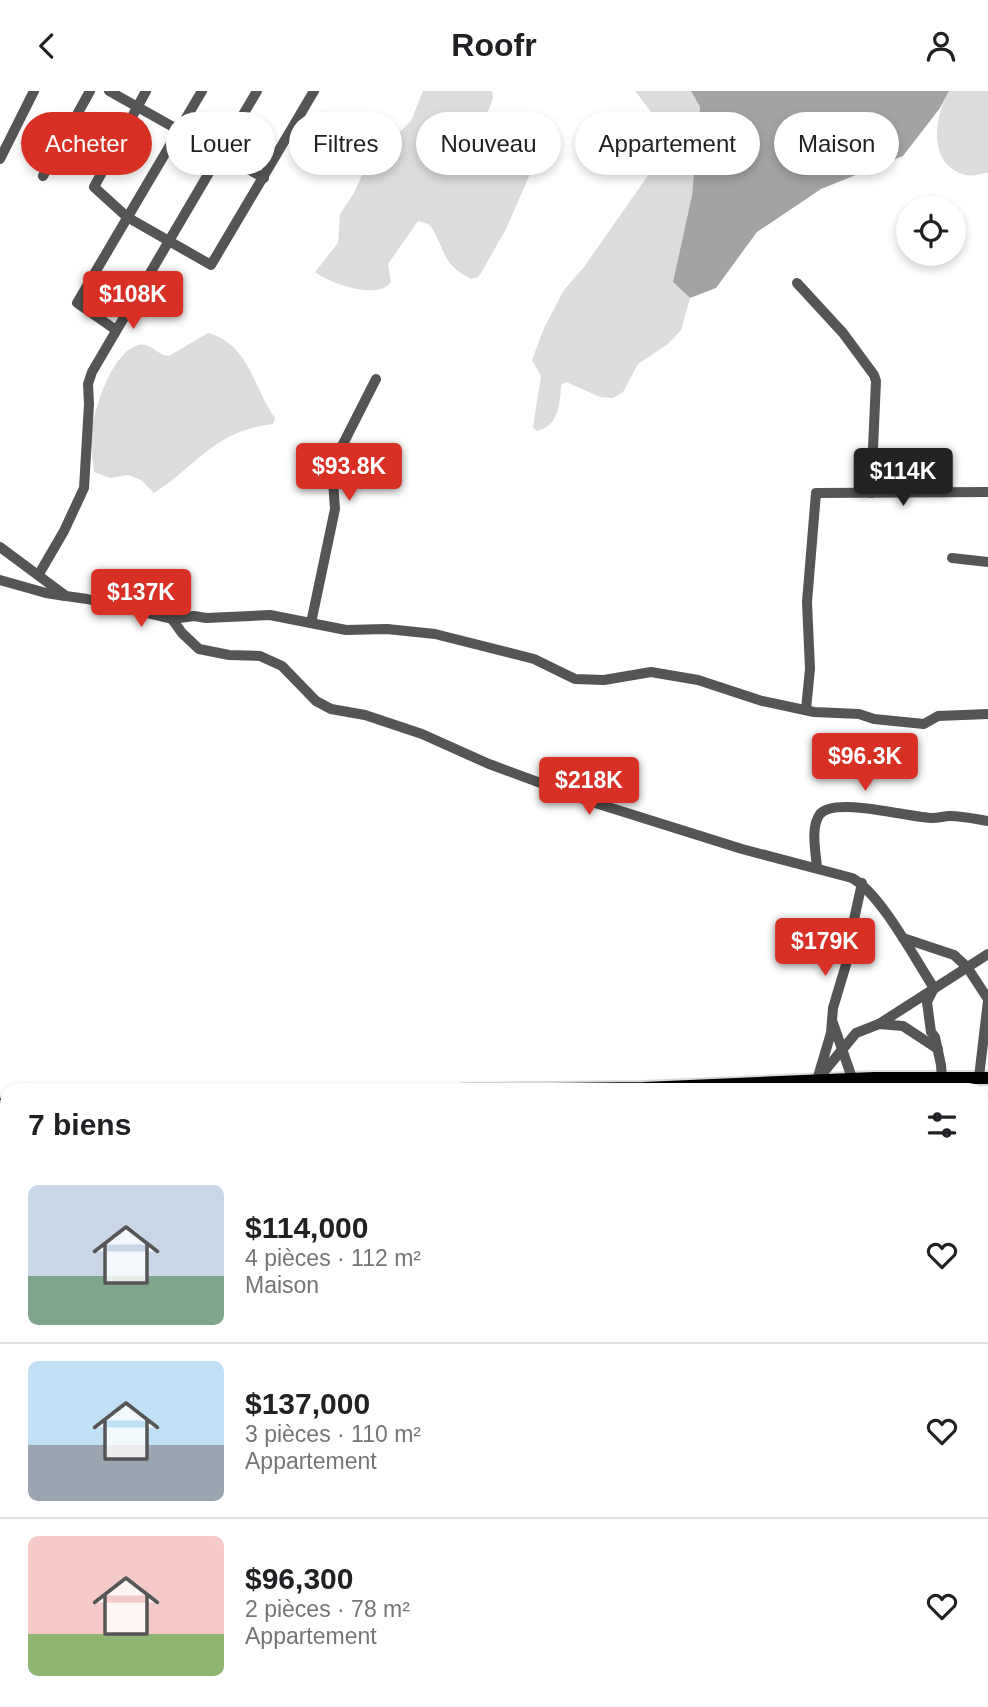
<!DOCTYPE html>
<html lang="fr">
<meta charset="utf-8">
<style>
body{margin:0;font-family:Arial,sans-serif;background:#f2f2f2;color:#202124;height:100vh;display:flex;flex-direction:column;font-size:26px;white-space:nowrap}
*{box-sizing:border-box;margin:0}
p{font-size:23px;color:#757577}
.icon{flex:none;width:38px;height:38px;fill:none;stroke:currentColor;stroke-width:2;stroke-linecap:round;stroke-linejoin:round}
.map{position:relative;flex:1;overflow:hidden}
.drawer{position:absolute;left:0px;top:992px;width:989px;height:625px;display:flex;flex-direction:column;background:#fff;border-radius:21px 21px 0 0;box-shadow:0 4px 10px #0003}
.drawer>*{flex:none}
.banner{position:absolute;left:21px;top:21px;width:947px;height:63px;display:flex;gap:14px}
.tools{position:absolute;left:896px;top:105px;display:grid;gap:14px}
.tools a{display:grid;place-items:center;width:70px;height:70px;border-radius:50%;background:#fff;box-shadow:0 4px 10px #0003;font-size:35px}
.price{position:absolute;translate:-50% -60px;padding:0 16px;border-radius:7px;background:#d93025;color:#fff;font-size:23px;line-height:46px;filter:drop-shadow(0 2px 4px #0008)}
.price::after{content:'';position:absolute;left:50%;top:42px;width:21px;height:16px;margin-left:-10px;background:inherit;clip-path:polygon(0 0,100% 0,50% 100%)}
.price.current{background:#222;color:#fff}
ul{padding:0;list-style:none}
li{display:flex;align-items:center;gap:21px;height:175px;padding:0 28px}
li+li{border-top:2px solid #e0e0e0}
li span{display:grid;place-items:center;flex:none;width:196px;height:140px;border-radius:10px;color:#555}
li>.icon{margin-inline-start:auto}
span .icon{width:84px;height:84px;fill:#fffc;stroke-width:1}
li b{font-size:30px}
h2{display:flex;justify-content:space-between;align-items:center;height:84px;padding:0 28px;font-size:30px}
.tag{padding:0 24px;border-radius:32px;background:#fff;box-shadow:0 4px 10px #0003;font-size:24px;line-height:63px}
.tag.current{background:#d93025;color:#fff}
header{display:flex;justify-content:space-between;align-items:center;height:91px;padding:0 28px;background:#fff;font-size:32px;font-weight:700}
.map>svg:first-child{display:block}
.green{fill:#dcdcdc}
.water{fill:#a3a3a3}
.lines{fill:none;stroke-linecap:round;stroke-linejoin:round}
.major-casing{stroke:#dbdbdb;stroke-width:16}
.minor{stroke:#555;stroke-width:10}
.major{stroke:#000;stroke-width:12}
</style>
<header><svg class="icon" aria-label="back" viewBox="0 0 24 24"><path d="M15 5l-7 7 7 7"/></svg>Roofr<svg class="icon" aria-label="person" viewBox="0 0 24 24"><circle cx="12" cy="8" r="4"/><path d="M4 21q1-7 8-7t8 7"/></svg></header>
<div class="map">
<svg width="988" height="1616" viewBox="0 0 988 1616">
<rect width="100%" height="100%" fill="#fff"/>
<g class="green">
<path d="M423,0H492L493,7L482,38C497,56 519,61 530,83L506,138L481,182L478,186L471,188C442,173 447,163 432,137L428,133L418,130L388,173L391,191C378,210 329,192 315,181L338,152L340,123L354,102L367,73L411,30Z"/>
<path d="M635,0H691L700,16L692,104L673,191L690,207L681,239L668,253L638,273L623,301L613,307L600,306L566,291L561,294C560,312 559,335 537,340L533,336L541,285L532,269L544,237L564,199L584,176L649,83L664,40L658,30Z"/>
<path d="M949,0H988V82C980,82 974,86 966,84C927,74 934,27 949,0Z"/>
<path d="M208,242C249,253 253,296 275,327L273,333C214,340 200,372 154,402L141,389L128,384L110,387L94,381C93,370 91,358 91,348C92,323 111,260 139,254C150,251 158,265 169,265Z"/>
</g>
<g class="water">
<polygon points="691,0 949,0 940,17 903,65 821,98 757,141 716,197 690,207 673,191 692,104 700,16"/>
<polygon points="988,1322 988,1616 211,1616 219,1610 982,1610 982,1323"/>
</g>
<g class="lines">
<g class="major-casing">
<g id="major">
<polyline points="464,999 644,997 874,987 988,987"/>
<polyline points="0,1013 7,1013"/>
</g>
</g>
<g class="minor">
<polyline points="109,0 264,87"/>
<polyline points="146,0 94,96 127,126 211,174 314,0"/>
<polyline points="0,68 34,0"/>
<polyline points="43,85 90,0"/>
<polyline points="797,192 843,242 874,284 876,290 871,402"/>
<polyline points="116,239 77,212 202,0"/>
<polyline points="0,456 66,505 87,508 172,528 194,525 206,527 270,524 346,539 387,538 435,543 534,568 575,588 604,589 651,581 698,589 762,610 814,621 859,623 874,628 924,633 938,625 988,623"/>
<polyline points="952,467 988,471"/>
<polyline points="39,483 64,440 84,397 89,313 88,293 92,281 257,0"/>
<polyline points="0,489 46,502 65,505"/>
<path d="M172,528L182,542L199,558L229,564L260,565L282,575L316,610L331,618L365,624L422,643L489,673L592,711L742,758L852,787C881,803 915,868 934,897L927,911L931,941L935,946L941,974L942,987"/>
<polyline points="311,532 335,418 333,390 341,357 376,288"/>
<polyline points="806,618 810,578 807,511 816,402 988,401"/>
<path d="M817,777C816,762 810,736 820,723C835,705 911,727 933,727C939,727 944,725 950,725C962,725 976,728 988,730"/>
<polyline points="903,847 954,864 967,876 988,908"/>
<polyline points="833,932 852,987"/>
<polyline points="879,933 988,863"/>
<polyline points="822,983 856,942 879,933 903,935 938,958"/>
<polyline points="979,986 988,910"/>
<polyline points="817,989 831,942 833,917 848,867 848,856 862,792"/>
<polyline points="0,1182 7,1180"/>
<polyline points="0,1279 7,1274"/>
<polyline points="127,1616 130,1610"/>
</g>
<use href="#major" class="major"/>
</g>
</svg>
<div class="tools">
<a><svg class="icon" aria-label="locate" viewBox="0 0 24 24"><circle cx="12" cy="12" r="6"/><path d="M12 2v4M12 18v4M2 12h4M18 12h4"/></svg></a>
</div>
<b class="price" style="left:133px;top:240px">$108K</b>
<b class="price" style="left:349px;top:412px">$93.8K</b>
<b class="price current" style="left:903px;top:417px">$114K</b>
<b class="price" style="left:141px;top:538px">$137K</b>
<b class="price" style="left:865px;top:702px">$96.3K</b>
<b class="price" style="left:589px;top:726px">$218K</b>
<b class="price" style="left:825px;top:887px">$179K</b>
<div class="banner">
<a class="tag current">Acheter</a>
<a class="tag">Louer</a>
<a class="tag">Filtres</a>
<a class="tag">Nouveau</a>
<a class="tag">Appartement</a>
<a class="tag">Maison</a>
</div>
<section class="drawer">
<h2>7 biens<svg class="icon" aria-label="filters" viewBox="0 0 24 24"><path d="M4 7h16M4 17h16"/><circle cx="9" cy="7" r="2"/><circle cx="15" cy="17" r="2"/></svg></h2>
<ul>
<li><span style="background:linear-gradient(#c9d6e8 65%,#7fa58c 0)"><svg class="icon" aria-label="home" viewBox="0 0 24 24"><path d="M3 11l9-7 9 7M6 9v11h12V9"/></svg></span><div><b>$114,000</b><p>4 pièces · 112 m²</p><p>Maison</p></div><svg class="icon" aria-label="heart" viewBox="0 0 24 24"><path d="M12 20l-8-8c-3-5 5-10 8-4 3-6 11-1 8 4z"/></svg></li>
<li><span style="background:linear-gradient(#bfe0f5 60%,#9aa5b1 0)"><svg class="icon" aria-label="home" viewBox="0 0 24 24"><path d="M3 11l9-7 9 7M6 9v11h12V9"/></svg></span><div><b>$137,000</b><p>3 pièces · 110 m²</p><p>Appartement</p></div><svg class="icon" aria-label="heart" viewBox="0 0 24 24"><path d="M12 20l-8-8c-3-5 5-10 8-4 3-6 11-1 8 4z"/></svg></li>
<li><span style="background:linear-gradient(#f6c9c9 70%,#8fb573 0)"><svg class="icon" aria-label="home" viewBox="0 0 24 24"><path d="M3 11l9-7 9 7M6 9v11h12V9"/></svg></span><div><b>$96,300</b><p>2 pièces · 78 m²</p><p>Appartement</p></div><svg class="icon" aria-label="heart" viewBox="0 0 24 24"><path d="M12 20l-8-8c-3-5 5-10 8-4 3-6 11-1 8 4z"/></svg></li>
</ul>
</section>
</div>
